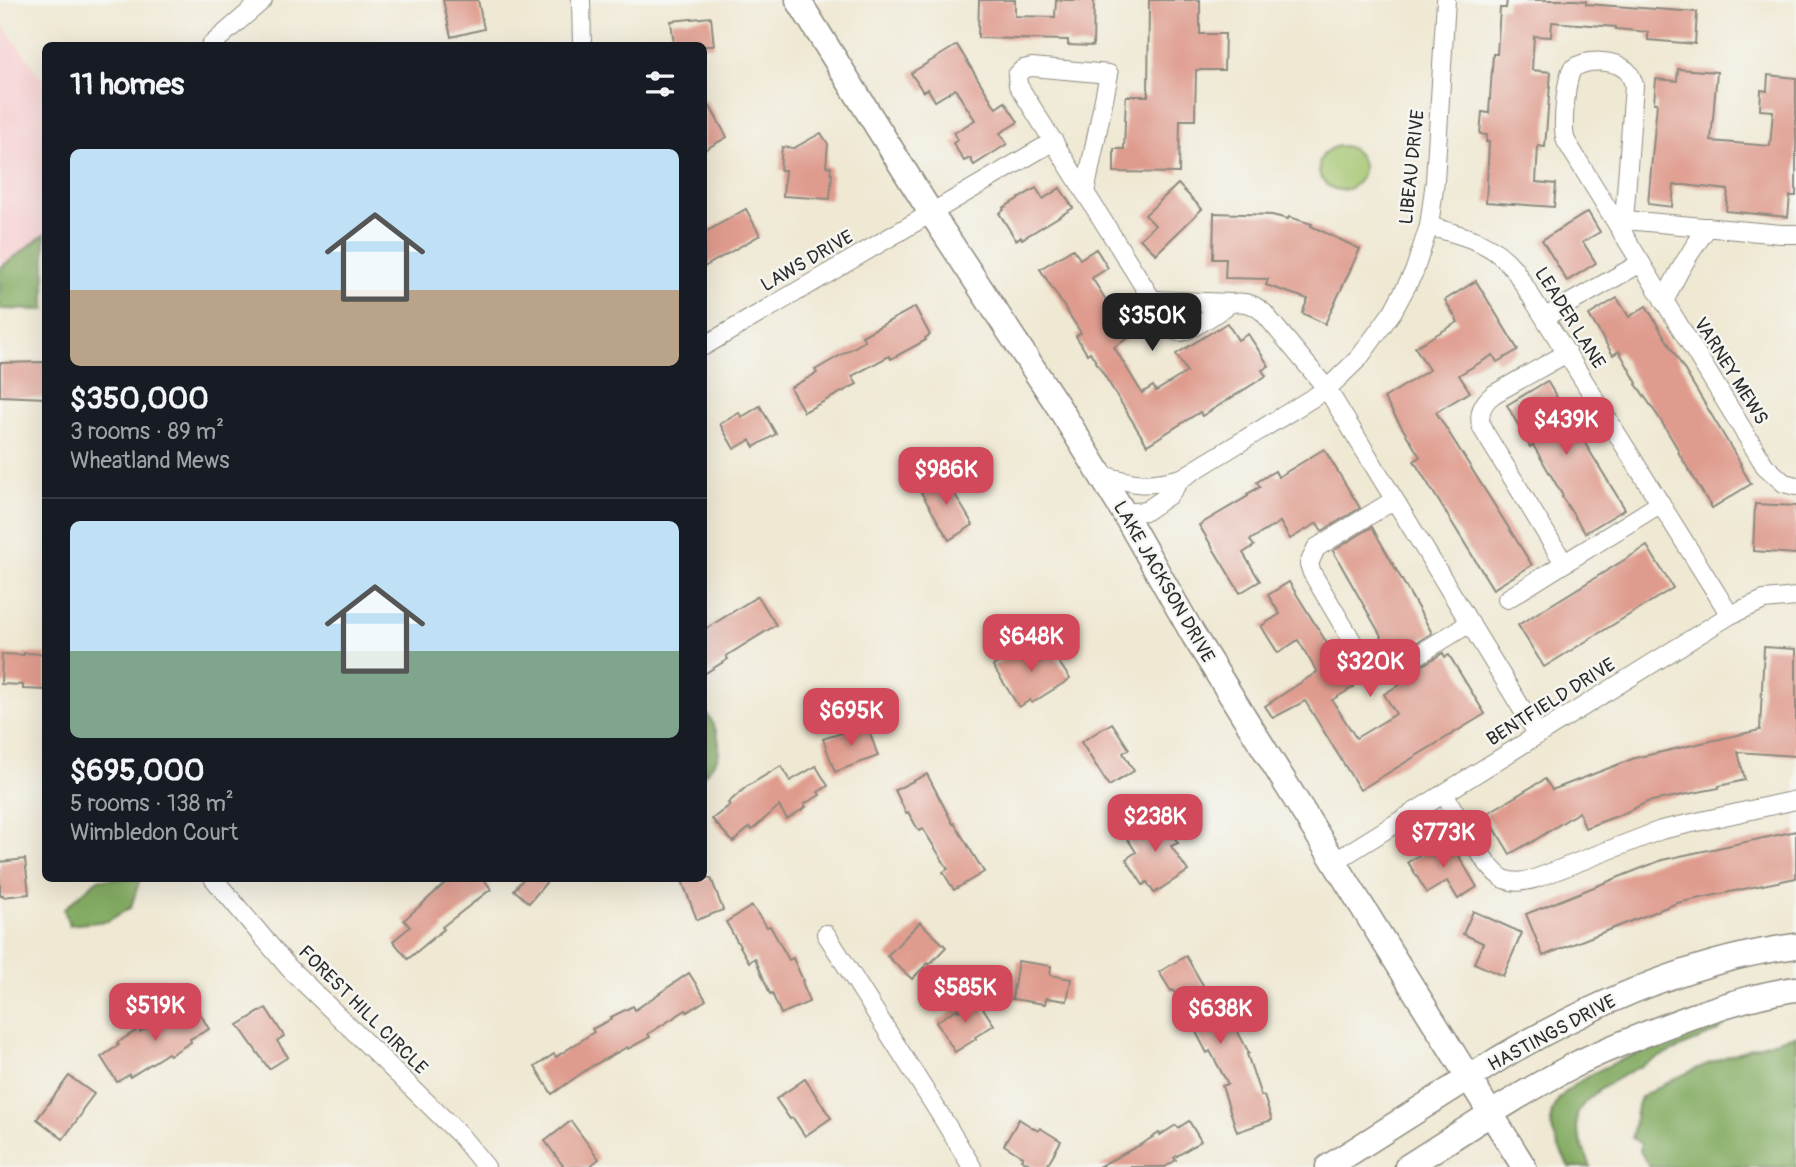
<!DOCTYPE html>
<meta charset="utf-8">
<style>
body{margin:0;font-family:Pangolin,sans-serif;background:#20242c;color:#f1f3f6;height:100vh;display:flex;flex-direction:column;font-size:26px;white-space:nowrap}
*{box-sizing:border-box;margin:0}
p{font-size:23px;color:#9ea1a6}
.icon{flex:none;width:38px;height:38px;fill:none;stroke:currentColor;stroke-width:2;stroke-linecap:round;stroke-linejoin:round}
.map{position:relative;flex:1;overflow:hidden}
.drawer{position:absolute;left:42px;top:42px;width:665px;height:840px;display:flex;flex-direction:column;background:#171b24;border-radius:10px;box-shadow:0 7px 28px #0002}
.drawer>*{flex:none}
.price{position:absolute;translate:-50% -60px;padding:0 16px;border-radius:14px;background:#d1495b;color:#fff;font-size:23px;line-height:46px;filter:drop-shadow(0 2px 4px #0008)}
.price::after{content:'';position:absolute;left:50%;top:42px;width:21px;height:16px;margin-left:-10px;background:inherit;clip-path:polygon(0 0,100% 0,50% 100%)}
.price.on{background:#222;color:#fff}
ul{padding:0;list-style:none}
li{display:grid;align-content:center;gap:14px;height:371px;padding:0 28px}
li+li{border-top:2px solid #363941}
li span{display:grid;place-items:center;height:217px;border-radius:10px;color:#555}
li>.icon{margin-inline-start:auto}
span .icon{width:126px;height:126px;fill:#fffc;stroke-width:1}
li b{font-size:30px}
h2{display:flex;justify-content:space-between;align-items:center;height:84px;padding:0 28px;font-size:30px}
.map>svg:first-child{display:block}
.built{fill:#f7cfd1}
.green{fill:#a3c46d;stroke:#67784c;stroke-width:2}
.forest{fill:#82aa60;stroke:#566a46;stroke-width:2}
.building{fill:#df9c8e}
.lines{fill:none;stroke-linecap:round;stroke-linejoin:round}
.street-casing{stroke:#8d8a7f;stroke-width:20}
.secondary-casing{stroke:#8d8a7f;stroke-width:27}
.street{stroke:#fff;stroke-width:18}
.secondary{stroke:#fff;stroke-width:24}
.labels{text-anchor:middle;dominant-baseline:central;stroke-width:5;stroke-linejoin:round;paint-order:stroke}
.street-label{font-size:19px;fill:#2b2b2b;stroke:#f6f6f2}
</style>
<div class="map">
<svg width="1796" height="1167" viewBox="0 0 1796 1167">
<rect width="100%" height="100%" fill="#f6f6f2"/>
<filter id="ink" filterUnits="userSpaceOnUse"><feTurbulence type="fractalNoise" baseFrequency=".0143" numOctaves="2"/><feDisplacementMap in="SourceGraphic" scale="14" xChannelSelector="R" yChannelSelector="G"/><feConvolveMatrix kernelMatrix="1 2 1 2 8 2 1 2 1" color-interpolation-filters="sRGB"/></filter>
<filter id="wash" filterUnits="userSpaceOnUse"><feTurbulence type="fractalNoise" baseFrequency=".00686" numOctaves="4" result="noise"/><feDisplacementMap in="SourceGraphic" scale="28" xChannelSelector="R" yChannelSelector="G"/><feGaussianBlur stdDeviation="1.57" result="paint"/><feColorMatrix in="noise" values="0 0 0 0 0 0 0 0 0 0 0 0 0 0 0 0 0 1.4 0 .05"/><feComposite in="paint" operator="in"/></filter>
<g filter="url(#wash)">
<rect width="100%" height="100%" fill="#efe8d3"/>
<polygon class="built" points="0,21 46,84 45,239 0,280"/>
<circle class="green" cx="1341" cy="168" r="22"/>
<g class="forest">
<polygon points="45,234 45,310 0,309 0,268"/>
<path d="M704,711C714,720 722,742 718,756C716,762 708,770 704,775Z"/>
<polygon points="98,879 140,879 131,907 108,921 69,925 64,909"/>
<path d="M1725,1025L1718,1031C1689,1045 1583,1085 1577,1116C1574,1133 1585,1151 1591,1167H1569C1562,1153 1550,1134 1551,1117C1554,1072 1688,1036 1725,1025Z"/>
<path d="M1796,1035V1167H1649L1640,1151L1641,1144L1632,1138L1636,1111L1641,1097C1690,1068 1741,1049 1796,1035Z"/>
</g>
<g id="blocks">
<g class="building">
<polygon points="443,0 478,0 484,29 451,37"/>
<polygon points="979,0 1015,0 1015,16 1055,17 1056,0 1094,0 1093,46 1068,45 1068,40 978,38"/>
<polygon points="1149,0 1200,0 1200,34 1225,34 1224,70 1196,70 1195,120 1180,120 1179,173 1114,172 1114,149 1124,149 1126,96 1148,96"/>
<polygon points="1507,0 1575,0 1586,1 1586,4 1697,12 1695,44 1648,40 1648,32 1616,29 1616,27 1552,22 1551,37 1534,36 1532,70 1551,72 1545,147 1538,146 1536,182 1556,184 1554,207 1486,202 1489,142 1486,142 1487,135 1480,134 1482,112 1489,113 1493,54 1497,54 1500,8 1506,8"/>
<polygon points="711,17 714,46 674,46 671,21"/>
<polygon points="957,45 996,108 1005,102 1018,122 1000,133 1007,144 974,165 970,158 964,161 953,143 958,140 954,133 975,120 955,89 935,101 928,89 923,92 911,73"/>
<polygon points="1678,69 1717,72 1711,141 1770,146 1773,111 1760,110 1761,90 1767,91 1768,75 1796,78 1796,196 1790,196 1788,217 1726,211 1728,190 1684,185 1674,185 1672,207 1648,204 1657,103 1654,103 1656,79 1677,81"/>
<polygon points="704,96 727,137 704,150"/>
<polygon points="821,133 828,144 826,166 831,167 830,174 832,174 830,199 783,196 785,170 780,170 782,147 794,148"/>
<polygon points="1178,184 1202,209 1156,254 1140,239 1155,225 1145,215"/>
<polygon points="1036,188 1043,199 1060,188 1073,208 1022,239 1021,237 1016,240 999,213 1004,210 1003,208"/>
<polygon points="746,209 760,235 704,267 704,233"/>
<polygon points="1588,212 1600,232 1583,242 1596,263 1567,281 1542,240"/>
<polygon points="1214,213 1272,215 1288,219 1289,217 1312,224 1311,226 1360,249 1325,324 1302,313 1308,299 1266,285 1268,279 1225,278 1226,259 1213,259"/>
<polygon points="1073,249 1080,259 1096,249 1108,268 1092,278 1117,317 1134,306 1147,326 1114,347 1142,393 1153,386 1156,391 1187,372 1176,354 1227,323 1238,340 1248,334 1269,366 1262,370 1266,376 1202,416 1200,412 1147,445 1090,352 1087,354 1076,336 1081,333 1040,269"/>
<polygon points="1476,281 1518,350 1497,362 1493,355 1459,375 1470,392 1436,412 1532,565 1493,589 1414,461 1420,457 1384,398 1429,370 1415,347 1458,322 1445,300"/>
<polygon points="1617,298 1629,317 1646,306 1741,464 1740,465 1751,484 1712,508 1678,452 1679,451 1660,419 1636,384 1637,383 1619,351 1613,355 1589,315"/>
<polygon points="915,307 930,335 925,338 926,340 891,359 889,356 852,376 857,384 804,412 790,388 817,373 815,370 865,341 862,336"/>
<polygon points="46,362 46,398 0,396 0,363"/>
<polygon points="1547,381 1625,509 1585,533 1562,497 1563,496 1533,445 1530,447 1507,405"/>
<polygon points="760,406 776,434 754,447 750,440 734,449 720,424 739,413 742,417"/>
<polygon points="1324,449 1360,508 1322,531 1317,523 1290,539 1280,522 1250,540 1254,546 1243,553 1260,581 1240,593 1199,525 1248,496 1247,494 1260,487 1257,482 1275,471 1278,477"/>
<polygon points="943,474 973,525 949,540 919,489"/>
<polygon points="1755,504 1796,506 1796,554 1753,551"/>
<polygon points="1372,527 1432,633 1393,657 1333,551"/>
<polygon points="1647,546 1673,588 1544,667 1518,625"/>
<polygon points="1289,582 1354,687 1332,700 1356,738 1396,714 1384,694 1407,680 1405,676 1443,653 1445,657 1449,655 1485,714 1360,790 1305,701 1273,718 1265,706 1317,672 1298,640 1278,653 1261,626 1280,614 1268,595"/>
<polygon points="758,596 776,625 726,656 728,659 704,674 704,630"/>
<polygon points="1036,639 1049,659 1055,656 1070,679 1032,703 1030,700 1019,707 993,666"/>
<polygon points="1764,647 1796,649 1796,756 1738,752 1745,780 1719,786 1719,788 1647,802 1625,813 1585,828 1579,812 1529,844 1529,843 1510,854 1486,814 1545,779 1552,790 1635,758 1760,730"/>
<polygon points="24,653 46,654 46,690 23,689 23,685 1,684 2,654 24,655"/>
<polygon points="1112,723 1129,749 1123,753 1134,771 1109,786 1081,742"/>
<polygon points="867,725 878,756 835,772 823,739"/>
<polygon points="781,766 790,781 816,766 828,786 818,792 820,795 804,804 806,807 787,819 779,806 752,830 750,827 733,842 712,819 730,805 728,803 746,787"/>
<polygon points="927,774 953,824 954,823 984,872 954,890 943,872 948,869 923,829 919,831 908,812 906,813 895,790"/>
<polygon points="1159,813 1178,843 1171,846 1188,871 1154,893 1147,882 1143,885 1126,859 1136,852 1125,835"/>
<polygon points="1796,831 1796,878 1677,903 1543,956 1526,914 1662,860"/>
<polygon points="1448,838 1477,887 1458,899 1447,881 1427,893 1408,862"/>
<polygon points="25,859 29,894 3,897 3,895 0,896 0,862"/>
<polygon points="451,878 483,878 491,889 442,927 444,929 408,959 393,941 410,927 404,920"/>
<polygon points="524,878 550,878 529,903 514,890"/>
<polygon points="681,878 711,878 723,910 697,920"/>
<polygon points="752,906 767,927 770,926 789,960 793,958 803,980 802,981 809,1002 781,1014 772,993 770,994 755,958 749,962 726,922"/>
<polygon points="1473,911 1522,933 1503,976 1474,963 1483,943 1463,934"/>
<polygon points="920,922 946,947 929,965 928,963 912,979 887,956"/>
<polygon points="1186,956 1221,1016 1228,1013 1249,1053 1247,1054 1261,1096 1264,1096 1272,1120 1237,1132 1222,1086 1228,1084 1210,1051 1207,1053 1195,1030 1198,1028 1173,990 1171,991 1159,972"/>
<polygon points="1018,961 1051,966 1050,975 1071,979 1067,1001 1046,998 1045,1004 1012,999"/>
<polygon points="689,973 706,1000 687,1012 686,1010 648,1034 650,1037 628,1049 627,1047 592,1066 552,1094 535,1067 554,1054 556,1057 594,1032 592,1029 612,1019 611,1017 633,1006 635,1010"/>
<polygon points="977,999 994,1025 975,1037 976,1039 955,1052 936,1022 957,1009 958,1011"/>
<polygon points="194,1003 209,1029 190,1039 191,1042 170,1055 168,1053 130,1077 129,1075 117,1082 101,1057 119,1045 117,1043 139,1029 140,1032 174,1012 175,1014"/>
<polygon points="266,1008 284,1036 277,1041 288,1057 269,1069 238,1025"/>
<polygon points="69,1076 94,1094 82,1110 83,1112 63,1139 37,1119"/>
<polygon points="805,1079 831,1118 805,1136 793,1118 790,1119 776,1099"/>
<polygon points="1019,1119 1038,1131 1040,1128 1061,1141 1046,1167 1035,1167 1021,1159 1023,1157 1004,1145"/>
<polygon points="571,1121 599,1159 589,1167 564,1167 545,1141"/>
<polygon points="1189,1121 1201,1141 1174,1158 1176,1160 1165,1167 1098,1167 1142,1144 1159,1133 1160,1135 1176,1125 1178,1128"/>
</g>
</g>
</g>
<g filter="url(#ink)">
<use href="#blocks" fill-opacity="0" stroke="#8d8a7f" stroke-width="2"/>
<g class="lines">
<g class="street-casing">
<g id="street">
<polyline points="581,0 582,46"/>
<polyline points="210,46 263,0"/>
<path d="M1085,193L1109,74L1032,67L1023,69L1017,75L1018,85L1166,322C1170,327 1174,332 1180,332C1190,332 1222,309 1231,303C1245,301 1254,304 1264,313L1327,389L1538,735"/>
<polyline points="1614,219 1781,234 1796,234"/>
<path d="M1429,226C1463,236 1490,240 1514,269L1730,615"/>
<path d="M1623,235L1634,85C1632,79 1631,74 1626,70C1613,59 1586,59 1572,69C1566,81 1561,128 1566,141C1591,182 1616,222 1641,263L1765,466L1784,483L1796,486"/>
<polyline points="1152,300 1231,303"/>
<path d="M1664,302C1676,275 1690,251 1708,227"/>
<polyline points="1545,317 1641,263"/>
<polyline points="704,346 1054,141"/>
<path d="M1100,474C1136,485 1145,487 1182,478L1327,389L1359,358L1393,311L1414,272L1429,226L1435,181L1446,0"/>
<path d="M1394,500L1316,548L1309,564L1312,573L1364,661C1375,669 1382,671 1395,669L1470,623"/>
<polyline points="1124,513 1146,511 1169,495 1182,478"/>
<path d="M1564,563L1482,428C1477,414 1483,402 1494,394L1567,353"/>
<polyline points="1507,599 1661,503"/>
<path d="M1444,794C1456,813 1486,871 1504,879C1516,884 1526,881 1537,878L1661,830L1796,800"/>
<polyline points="1334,862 1730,615 1764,600 1796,597"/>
<polyline points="213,878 289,968 459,1134 486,1167"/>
<polyline points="826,934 943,1119 972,1167"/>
</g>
</g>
<g class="secondary-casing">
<g id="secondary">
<polyline points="798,0 931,213 1060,409 1124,513 1194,636 1524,1167"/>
<path d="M1328,1167L1500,1058C1590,1005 1691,959 1796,946"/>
<path d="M1407,1167C1464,1131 1520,1093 1580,1062C1617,1044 1655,1030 1693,1016C1725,1005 1763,993 1796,989"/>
</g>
</g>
<use href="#street" class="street"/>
<use href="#secondary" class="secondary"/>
</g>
</g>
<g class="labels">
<g class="street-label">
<text transform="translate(1412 167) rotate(-84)">LIBEAU DRIVE</text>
<text transform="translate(807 261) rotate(-30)">LAWS DRIVE</text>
<text transform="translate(1570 318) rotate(58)">LEADER LANE</text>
<text transform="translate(1731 371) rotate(58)">VARNEY MEWS</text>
<text transform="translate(1164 582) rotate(60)">LAKE JACKSON DRIVE</text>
<text transform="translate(1551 702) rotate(-32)">BENTFIELD DRIVE</text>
<text transform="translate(363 1010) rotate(45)">FOREST HILL CIRCLE</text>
<text transform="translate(1552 1033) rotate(-28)">HASTINGS DRIVE</text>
</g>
</g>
</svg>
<b class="price on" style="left:1152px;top:353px">$350K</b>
<b class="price" style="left:1566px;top:457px">$439K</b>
<b class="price" style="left:946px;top:507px">$986K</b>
<b class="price" style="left:1031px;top:674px">$648K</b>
<b class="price" style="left:1370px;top:699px">$320K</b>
<b class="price" style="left:851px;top:748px">$695K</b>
<b class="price" style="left:1155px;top:854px">$238K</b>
<b class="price" style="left:1443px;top:870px">$773K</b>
<b class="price" style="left:965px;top:1025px">$585K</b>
<b class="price" style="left:155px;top:1043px">$519K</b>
<b class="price" style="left:1220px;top:1046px">$638K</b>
<section class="drawer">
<h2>11 homes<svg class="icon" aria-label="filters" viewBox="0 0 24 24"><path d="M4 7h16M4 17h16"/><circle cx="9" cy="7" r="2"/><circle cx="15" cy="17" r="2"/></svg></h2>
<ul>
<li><span style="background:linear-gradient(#bfe0f5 65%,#b9a48a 0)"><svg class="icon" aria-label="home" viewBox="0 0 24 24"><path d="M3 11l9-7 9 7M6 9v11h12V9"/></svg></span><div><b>$350,000</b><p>3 rooms · 89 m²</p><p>Wheatland Mews</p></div></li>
<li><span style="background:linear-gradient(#bfe0f5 60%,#7fa58c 0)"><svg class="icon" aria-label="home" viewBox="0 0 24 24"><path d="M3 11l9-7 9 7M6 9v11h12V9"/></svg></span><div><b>$695,000</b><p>5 rooms · 138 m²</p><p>Wimbledon Court</p></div></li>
</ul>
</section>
</div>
